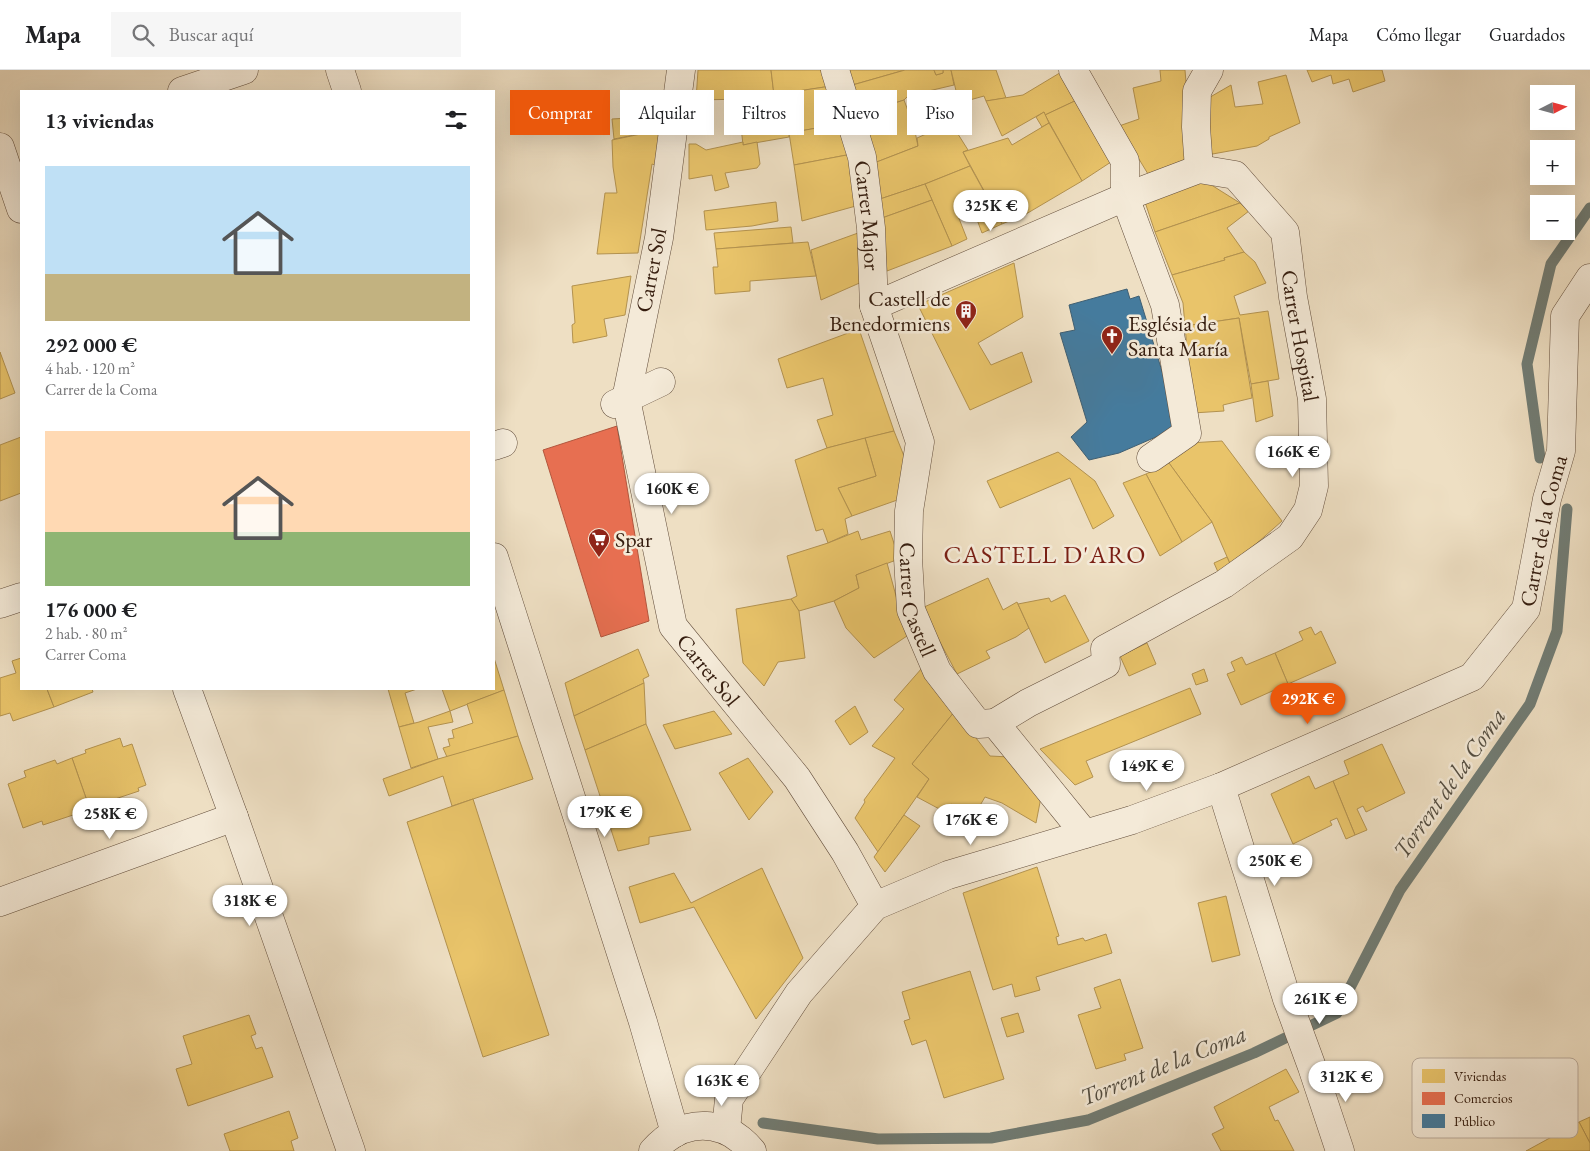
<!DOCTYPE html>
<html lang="es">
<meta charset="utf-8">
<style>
body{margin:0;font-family:"EB Garamond",serif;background:#f6f6f6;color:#202124;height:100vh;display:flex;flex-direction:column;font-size:19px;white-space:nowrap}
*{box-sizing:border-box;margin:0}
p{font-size:16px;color:#757577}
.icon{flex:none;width:28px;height:28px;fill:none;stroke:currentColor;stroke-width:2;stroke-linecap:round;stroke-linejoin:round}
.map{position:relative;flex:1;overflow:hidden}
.details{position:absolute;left:20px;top:20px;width:475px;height:600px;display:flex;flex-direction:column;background:#fff;border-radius:0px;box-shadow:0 5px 20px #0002}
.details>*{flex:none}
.hud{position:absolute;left:510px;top:20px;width:475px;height:45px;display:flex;gap:10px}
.needle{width:32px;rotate:84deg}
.fabs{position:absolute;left:1530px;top:15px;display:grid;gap:10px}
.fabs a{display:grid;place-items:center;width:45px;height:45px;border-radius:0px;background:#fff;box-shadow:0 5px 20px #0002;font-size:25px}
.price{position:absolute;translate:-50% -42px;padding:0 11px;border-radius:18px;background:#fff;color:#222;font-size:16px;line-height:32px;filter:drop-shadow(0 1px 2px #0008)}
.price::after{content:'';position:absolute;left:50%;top:30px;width:15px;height:11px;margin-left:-8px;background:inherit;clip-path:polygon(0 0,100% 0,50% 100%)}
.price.current{background:#ea580c;color:#fff}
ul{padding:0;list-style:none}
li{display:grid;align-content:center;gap:10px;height:265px;padding:0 25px}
li span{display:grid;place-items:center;height:155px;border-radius:0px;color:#555}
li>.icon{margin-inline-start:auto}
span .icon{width:90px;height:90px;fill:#fffc;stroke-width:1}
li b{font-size:21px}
h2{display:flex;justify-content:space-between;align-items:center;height:60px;padding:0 25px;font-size:21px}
.tag{padding:0 18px;border-radius:0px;background:#fff;box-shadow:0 5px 20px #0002;font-size:18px;line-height:45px}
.tag.current{background:#ea580c;color:#fff}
header{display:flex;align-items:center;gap:30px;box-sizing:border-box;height:70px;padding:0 25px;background:#fff;border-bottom:1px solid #e0e0e0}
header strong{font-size:24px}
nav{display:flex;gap:28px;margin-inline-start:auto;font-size:18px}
.search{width:350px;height:45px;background:#f6f6f6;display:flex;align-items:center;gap:12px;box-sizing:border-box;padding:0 18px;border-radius:0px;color:#757577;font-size:19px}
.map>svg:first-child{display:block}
.homes{fill:#e9c46a;stroke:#b3924f}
.shops{fill:#e76f51;stroke:#b2563d}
.public{fill:#457b9d;stroke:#405f72}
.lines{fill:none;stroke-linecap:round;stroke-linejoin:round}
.stream{stroke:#717c74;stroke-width:11}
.pedestrian-casing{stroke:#634e3c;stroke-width:29}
.minor-casing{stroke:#634e3c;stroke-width:29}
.tertiary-casing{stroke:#634e3c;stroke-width:29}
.pedestrian{stroke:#f4ead8;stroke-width:28}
.minor{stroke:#f4ead8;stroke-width:28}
.tertiary{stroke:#f4ead8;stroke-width:28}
.labels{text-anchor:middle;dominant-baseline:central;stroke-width:5;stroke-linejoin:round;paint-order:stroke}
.street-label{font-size:22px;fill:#351d0f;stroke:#f4ead8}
.poi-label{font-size:22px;fill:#351d0f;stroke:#f4ead8;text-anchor:start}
.water-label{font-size:24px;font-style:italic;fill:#534d41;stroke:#f4ead8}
.quarter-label{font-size:25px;letter-spacing:1px;fill:#7a1f14;stroke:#f4ead8}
.key{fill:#f4ead8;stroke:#bbac9c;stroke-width:1}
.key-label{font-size:14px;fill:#351d0f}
</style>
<header>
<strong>Mapa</strong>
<div class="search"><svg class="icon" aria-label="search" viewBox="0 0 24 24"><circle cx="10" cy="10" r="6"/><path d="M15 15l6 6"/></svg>Buscar aquí</div>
<nav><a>Mapa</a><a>Cómo llegar</a><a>Guardados</a></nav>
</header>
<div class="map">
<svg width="1590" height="1081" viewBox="0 0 1590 1081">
<rect width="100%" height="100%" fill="#eedfc3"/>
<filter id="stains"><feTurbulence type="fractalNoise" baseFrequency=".004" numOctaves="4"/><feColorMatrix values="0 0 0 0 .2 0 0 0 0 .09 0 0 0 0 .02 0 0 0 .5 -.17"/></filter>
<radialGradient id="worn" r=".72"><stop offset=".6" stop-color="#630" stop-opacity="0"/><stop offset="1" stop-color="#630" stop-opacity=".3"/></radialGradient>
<g class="homes">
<polygon points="698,0 771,0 774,25 746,29 696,30"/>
<polygon points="771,0 825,0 831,16 774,25"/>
<polygon points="844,0 905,0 849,16"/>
<polygon points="905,0 934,0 936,5 943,3 943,0 951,0 954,15 920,23 918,21 911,23 904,30 858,45 849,16"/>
<polygon points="934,0 943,0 943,3 936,5"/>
<polygon points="951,0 996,0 1006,28 986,31 984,26 959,33"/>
<polygon points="1160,0 1185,0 1192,87 1148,104 1119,56 1139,49 1133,18 1161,11"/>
<polygon points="1307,0 1382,0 1385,11 1353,22 1349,9 1333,14 1331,5 1312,12"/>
<polygon points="1063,1 1079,29 1045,45 1044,42 1002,66 986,31 1023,25"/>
<polygon points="1286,5 1300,53 1269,67 1269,69 1257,76 1207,85 1205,30 1231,15 1235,37 1263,34 1258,12"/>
<polygon points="831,16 840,54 789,63 789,67 743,75 738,30"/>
<polygon points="1079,29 1114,90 1082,111 1045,45"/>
<polygon points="904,30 914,57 918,76 874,93 858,45"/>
<polygon points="1044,42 1049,53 1042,57 1036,47"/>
<polygon points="662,46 660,60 614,69 612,49"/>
<polygon points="844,53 852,84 794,95 789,63"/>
<polygon points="951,53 968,80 963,82 970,96 925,114 880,129 874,93 918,76 917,68"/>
<polygon points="1049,53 1082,111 1026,144 1002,154 963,82 1008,68 1012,75"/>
<polygon points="660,60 655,95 652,94 638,183 597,184 605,123 617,123 613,97 612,70"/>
<polygon points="743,72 743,75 757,72 760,94 757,98 725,103 729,117 715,121 712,105 689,109 689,74 696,74 706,80"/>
<polygon points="852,84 863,134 802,151 794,95"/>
<polygon points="970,96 1002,154 982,163 973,139 958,146 967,169 952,176 925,114"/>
<polygon points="1205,111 1240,133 1155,162 1145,132"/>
<polygon points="925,114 932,130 882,148 880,129"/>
<polygon points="932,130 952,176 887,201 882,148"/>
<polygon points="776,132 778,151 752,156 706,160 704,141"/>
<polygon points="1240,133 1249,141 1227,158 1244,182 1224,188 1225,190 1172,205 1155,162"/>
<polygon points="791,157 793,173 716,179 714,163"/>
<polygon points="858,163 864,211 821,230 811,180"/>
<polygon points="808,172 816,206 750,211 750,221 715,224 713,197 718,197 716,179"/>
<polygon points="1244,182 1255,192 1266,213 1234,226 1240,245 1268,241 1279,309 1251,314 1239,248 1185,256 1183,233 1172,205 1225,190 1224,188"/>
<polygon points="1014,193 1023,247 978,273 991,295 1022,282 1032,312 970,340 918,235"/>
<polygon points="631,206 625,245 604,249 607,266 573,273 572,255 575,253 572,216"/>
<polygon points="1239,248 1252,328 1223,335 1224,341 1193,343 1185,256"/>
<polygon points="859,259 894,361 827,378 817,350 833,345 823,308 787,318 778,289"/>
<polygon points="0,282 15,323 0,329"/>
<polygon points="1268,311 1273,346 1256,352 1251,314"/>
<polygon points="894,361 908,396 903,428 852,446 838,418 876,406 865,368"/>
<polygon points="21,367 21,423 0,431 0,375"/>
<polygon points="865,368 876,406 838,418 852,446 845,449 848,464 828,473 823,459 816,461 795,390 827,378"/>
<polygon points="1222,371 1282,451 1231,496 1212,452 1169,393 1189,373"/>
<polygon points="1058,382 1095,411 1114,446 1093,459 1070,408 1000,438 987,411"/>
<polygon points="1169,393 1212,452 1182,472 1146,404"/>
<polygon points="1146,404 1182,472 1160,486 1123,413"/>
<polygon points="858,461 861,470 890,461 899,489 856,505 859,518 834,531 799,541 791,529 797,526 787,486 828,473"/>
<polygon points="1227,487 1231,496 1218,502 1214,493"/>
<polygon points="887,493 907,566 874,588 846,558 834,531 859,518 856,505"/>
<polygon points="988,508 1003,540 1017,532 1029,558 1016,567 986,581 990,588 957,604 922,538"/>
<polygon points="1065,525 1089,571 1045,593 1018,534 1049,528 1051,532"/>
<polygon points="791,529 799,541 805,588 778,592 764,616 743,593 736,539"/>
<polygon points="1311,557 1315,565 1321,561 1336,593 1288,614 1275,583 1303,570 1299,562"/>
<polygon points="1147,573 1156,594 1129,606 1120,586"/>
<polygon points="638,579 649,606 643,609 644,613 574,646 565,613"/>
<polygon points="1275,583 1288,614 1241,635 1227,604 1235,601 1231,592 1242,587 1246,595"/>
<polygon points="21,588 21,619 47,619 54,637 13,651 10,643 0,646 0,608 16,603 12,591"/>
<polygon points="494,588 504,620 450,641 442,619 494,619"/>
<polygon points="922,598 955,641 912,694 929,709 878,782 855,748 865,732 864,730 895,688 872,676 904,639 894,630"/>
<polygon points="1204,599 1208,611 1196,615 1192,604"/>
<polygon points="644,613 646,654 585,680 574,646"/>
<polygon points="1190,618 1201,644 1086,691 1093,707 1075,715 1040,679"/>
<polygon points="47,619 92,619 93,622 54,637"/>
<polygon points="388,619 417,619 405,623 414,653 399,657"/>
<polygon points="504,620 518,666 447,687 443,678 450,676 448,669 454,668 452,660 473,653 467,634"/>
<polygon points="855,636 868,662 850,675 835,651"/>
<polygon points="450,641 453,652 428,657 438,689 411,698 399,657 419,652"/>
<polygon points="714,641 732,664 675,679 663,655"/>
<polygon points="955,641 990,686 1010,687 1042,722 1036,753 1002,733 985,727 972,749 951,734 945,742 917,727 929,709 912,694"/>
<polygon points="646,654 691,760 649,767 649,774 618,781 585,680"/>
<polygon points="518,666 533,709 452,736 443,706 389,726 383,709 438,689"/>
<polygon points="120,668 123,677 132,674 146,715 138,718 139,721 106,732 109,742 93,748 72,688 86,683 85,680"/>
<polygon points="1382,674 1405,723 1366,742 1363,736 1357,739 1367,760 1355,765 1333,711 1349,704 1344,691"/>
<polygon points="72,688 93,748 77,754 73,745 43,755 42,751 23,758 8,714 26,707 24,701 55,690 57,694"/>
<polygon points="748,688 773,722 749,750 719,703"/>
<polygon points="1309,706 1315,719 1333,711 1355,765 1346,769 1337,748 1330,751 1332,755 1293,774 1271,724"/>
<polygon points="473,729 549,965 483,987 407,752"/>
<polygon points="904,745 920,756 885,802 874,787"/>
<polygon points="1037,797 1059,866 1056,867 1058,875 1083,868 1085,871 1106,864 1112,883 1036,907 1040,920 1015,927 1012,914 993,920 963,823"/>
<polygon points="762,798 803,888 756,949 694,837 640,853 629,817 674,803 691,833"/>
<polygon points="1226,826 1240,885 1212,892 1198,833"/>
<polygon points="970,901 1004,1009 944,1028 926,970 912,975 904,951 910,949 902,922"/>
<polygon points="1120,909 1143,978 1124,984 1126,990 1096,999 1078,945 1101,938 1094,918"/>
<polygon points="1018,943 1024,962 1007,967 1001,948"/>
<polygon points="249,945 256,964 251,966 256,979 262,977 273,1007 188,1036 176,999 192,994 183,966"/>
<polygon points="1286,999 1299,1022 1269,1037 1275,1051 1278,1050 1294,1081 1221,1081 1212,1064 1224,1058 1214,1037"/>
<polygon points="289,1041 298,1068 291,1071 294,1081 230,1081 224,1064"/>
<polygon points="1590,1047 1590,1073 1579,1052"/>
<polygon points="1579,1052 1590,1073 1590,1081 1526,1081"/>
</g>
<polygon class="shops" points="617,356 649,551 601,567 543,380"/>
<polygon class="public" points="1127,219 1130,229 1139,226 1179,357 1119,383 1089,390 1071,367 1087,352 1060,263 1075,260 1069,235"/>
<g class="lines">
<g class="stream">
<polyline points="1540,388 1527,294 1551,194 1590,138"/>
<polyline points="763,1053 878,1069 991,1068 1088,1050 1254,983 1337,943 1400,820 1530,634 1557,561 1567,439"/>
</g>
<g class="pedestrian-casing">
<g id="pedestrian">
<polyline points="615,334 661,312"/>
<polyline points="494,376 503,373"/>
</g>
</g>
<g class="minor-casing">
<g id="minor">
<path id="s1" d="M681,0L659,168L626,329L673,556L797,708L845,782L875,836"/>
<path id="s2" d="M835,0L862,87L871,158L874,236L920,372L909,441L908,488L911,540L937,601L978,654L995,653L1085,764"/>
<polyline points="1073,0 1125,91 1125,127 1165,235 1187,363 1151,388"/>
<polyline points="182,21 244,0"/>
<polyline points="0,77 21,139"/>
<polyline points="1199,99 1196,57 1197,21 1209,0"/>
<path id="s3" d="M874,236L1125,127L1199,99L1235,105L1285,162L1293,227L1312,329L1314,416L1308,440L1290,467L1224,514L1105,579L1106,594L1028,633L995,653"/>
<polyline points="0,534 21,527"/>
<polyline points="187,619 234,747 351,1081"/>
<polyline points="1221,717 1287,929 1312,997 1340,1081"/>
<polyline points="0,832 234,747"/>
<path id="s4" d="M726,1060L729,1029L799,923L875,836L948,805L1132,750L1221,717L1472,607L1526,539L1547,429L1561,381L1565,246L1590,208"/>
</g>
</g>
<g class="tertiary-casing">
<g id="tertiary">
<polyline points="340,0 347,21"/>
<polyline points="494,487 643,952 675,1063"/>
<path d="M653,1081C682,1048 723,1047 752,1081"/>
</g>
</g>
<use href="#pedestrian" class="pedestrian"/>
<use href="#minor" class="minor"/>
<use href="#tertiary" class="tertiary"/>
</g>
<defs>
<g id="building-pin" transform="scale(1.125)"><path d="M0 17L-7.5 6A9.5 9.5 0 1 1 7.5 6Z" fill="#8f2418" stroke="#f4ead8"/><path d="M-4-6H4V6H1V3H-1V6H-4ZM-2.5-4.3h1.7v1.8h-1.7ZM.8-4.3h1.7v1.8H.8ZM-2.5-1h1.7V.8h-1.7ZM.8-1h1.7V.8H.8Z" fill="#fff"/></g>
<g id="church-pin" transform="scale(1.125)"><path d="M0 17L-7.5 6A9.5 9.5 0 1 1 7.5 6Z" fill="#8f2418" stroke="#f4ead8"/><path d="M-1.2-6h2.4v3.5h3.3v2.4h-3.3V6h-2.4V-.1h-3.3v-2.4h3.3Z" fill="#fff"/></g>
<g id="supermarket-pin" transform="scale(1.125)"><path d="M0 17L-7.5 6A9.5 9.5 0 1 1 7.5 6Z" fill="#8f2418" stroke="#f4ead8"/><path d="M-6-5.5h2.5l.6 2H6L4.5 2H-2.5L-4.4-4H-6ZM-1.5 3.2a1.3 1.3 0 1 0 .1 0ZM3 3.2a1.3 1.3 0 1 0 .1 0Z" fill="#fff"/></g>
</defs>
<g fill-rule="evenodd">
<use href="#building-pin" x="966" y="241"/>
<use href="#church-pin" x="1112" y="266"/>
<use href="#supermarket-pin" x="599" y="469"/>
</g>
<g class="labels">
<g class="street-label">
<text stroke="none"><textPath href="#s2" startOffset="150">Carrer Major</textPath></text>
<text transform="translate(651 200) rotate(-79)">Carrer Sol</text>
<text stroke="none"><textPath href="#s3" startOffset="570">Carrer Hospital</textPath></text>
<text stroke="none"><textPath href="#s4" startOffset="1081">Carrer de la Coma</textPath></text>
<text stroke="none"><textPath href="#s2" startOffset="544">Carrer Castell</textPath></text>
<text stroke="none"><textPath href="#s1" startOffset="622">Carrer Sol</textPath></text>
</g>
<g class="poi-label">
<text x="950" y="228" text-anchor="end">Castell de<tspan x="950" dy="25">Benedormiens</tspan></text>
<text x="1128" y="253">Església de<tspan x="1128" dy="25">Santa María</tspan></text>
<text x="615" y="469">Spar</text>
</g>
<g class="water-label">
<text transform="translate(1449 713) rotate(-55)">Torrent de la Coma</text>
<text transform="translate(1163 995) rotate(-22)">Torrent de la Coma</text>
</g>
<g class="quarter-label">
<text x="1045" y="484">CASTELL D'ARO</text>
</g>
</g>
<rect x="1412" y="988" width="166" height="80" rx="8" class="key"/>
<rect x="1422" y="999" width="23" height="14" fill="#e9c46a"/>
<rect x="1422" y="1022" width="23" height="13" fill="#e76f51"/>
<rect x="1422" y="1044" width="23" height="14" fill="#457b9d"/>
<g class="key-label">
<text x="1454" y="1011">Viviendas</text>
<text x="1454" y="1033">Comercios</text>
<text x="1454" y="1056">Público</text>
</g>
<rect width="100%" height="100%" filter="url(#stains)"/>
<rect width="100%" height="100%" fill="url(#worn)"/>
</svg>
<div class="fabs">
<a><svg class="needle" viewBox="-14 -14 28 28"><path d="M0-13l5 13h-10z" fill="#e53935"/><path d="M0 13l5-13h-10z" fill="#757577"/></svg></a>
<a>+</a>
<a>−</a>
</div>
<b class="price" style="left:991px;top:162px">325K €</b>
<b class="price" style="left:1293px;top:408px">166K €</b>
<b class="price" style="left:672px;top:445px">160K €</b>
<b class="price current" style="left:1308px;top:655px">292K €</b>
<b class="price" style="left:1147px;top:722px">149K €</b>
<b class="price" style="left:605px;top:768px">179K €</b>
<b class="price" style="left:110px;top:770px">258K €</b>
<b class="price" style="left:971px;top:776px">176K €</b>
<b class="price" style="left:1275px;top:817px">250K €</b>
<b class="price" style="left:250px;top:857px">318K €</b>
<b class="price" style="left:1320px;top:955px">261K €</b>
<b class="price" style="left:1346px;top:1033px">312K €</b>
<b class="price" style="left:722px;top:1037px">163K €</b>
<div class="hud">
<a class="tag current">Comprar</a>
<a class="tag">Alquilar</a>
<a class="tag">Filtros</a>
<a class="tag">Nuevo</a>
<a class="tag">Piso</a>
</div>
<section class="details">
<h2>13 viviendas<svg class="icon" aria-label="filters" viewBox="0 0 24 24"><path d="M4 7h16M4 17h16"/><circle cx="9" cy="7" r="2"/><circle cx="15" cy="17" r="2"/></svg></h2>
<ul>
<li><span style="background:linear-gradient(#bfe0f5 70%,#c2b280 0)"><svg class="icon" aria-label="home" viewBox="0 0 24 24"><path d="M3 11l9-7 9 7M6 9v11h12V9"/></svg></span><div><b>292 000 €</b><p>4 hab. · 120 m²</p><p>Carrer de la Coma</p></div></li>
<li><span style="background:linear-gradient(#ffd9b3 65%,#8fb573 0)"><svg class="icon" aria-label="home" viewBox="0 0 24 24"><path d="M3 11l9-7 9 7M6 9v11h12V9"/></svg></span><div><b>176 000 €</b><p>2 hab. · 80 m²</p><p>Carrer Coma</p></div></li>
</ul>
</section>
</div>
